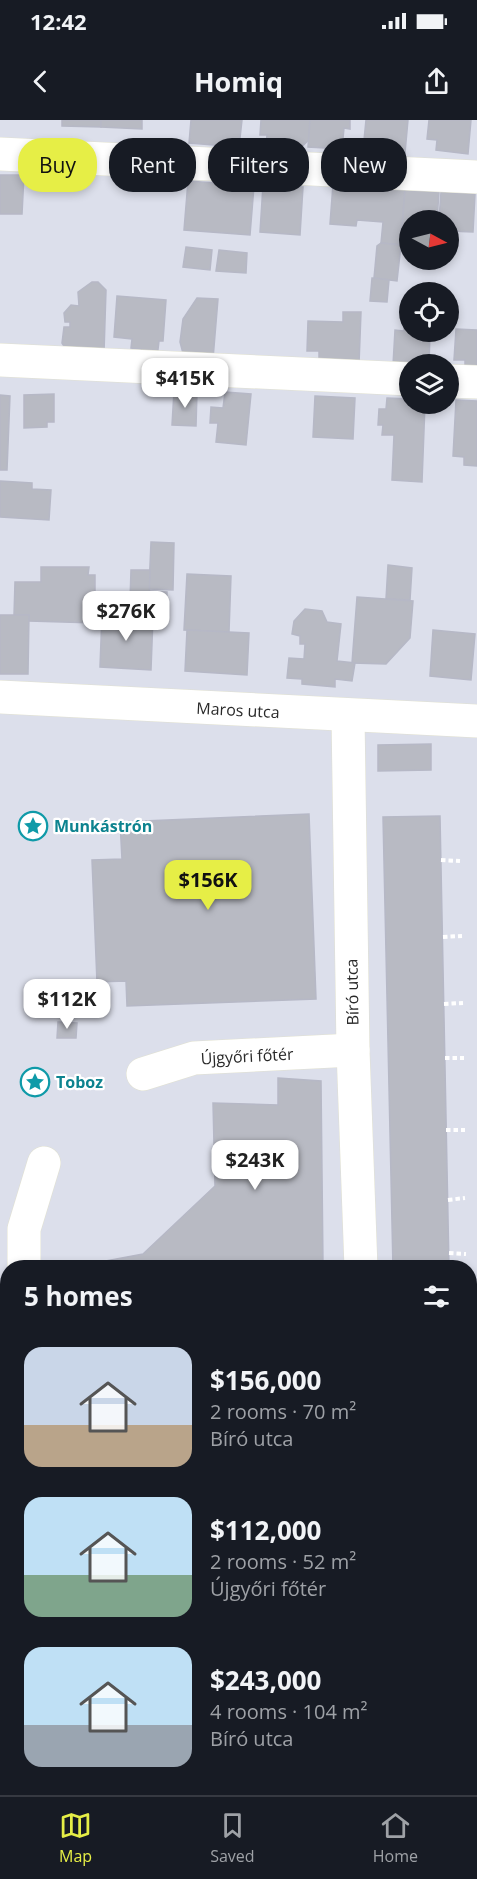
<!DOCTYPE html>
<meta charset="utf-8">
<style>
body{margin:0;font-family:"Open Sans",sans-serif;background:#20242c;color:#f1f3f6;height:100vh;display:flex;flex-direction:column;font-size:22px;white-space:nowrap}
*{box-sizing:border-box;margin:0}
p{font-size:20px;color:#9ea1a6}
.icon{flex:none;width:33px;height:33px;fill:none;stroke:currentColor;stroke-width:2;stroke-linecap:round;stroke-linejoin:round}
.map{position:relative;flex:1;overflow:hidden}
.details{position:absolute;left:0px;top:1140px;width:477px;height:536px;display:flex;flex-direction:column;background:#171b24;border-radius:24px 24px 0 0;box-shadow:0 3px 9px #0003}
.details>*{flex:none}
.hud{position:absolute;left:18px;top:18px;width:441px;height:54px;display:flex;gap:12px}
.needle{width:39px;rotate:97deg}
.fabs{position:absolute;left:399px;top:90px;display:grid;gap:12px}
.fabs a{display:grid;place-items:center;width:60px;height:60px;border-radius:50%;background:#171b24;box-shadow:0 3px 9px #0003;font-size:30px}
.price{position:absolute;translate:-50% -51px;padding:0 14px;border-radius:12px;background:#fff;color:#222;font-size:20px;line-height:39px;filter:drop-shadow(0 2px 3px #0008)}
.price::after{content:'';position:absolute;left:50%;top:36px;width:18px;height:14px;margin-left:-9px;background:inherit;clip-path:polygon(0 0,100% 0,50% 100%)}
.price.on{background:#e6ee46;color:#111}
ul{padding:0;list-style:none}
li{display:flex;align-items:center;gap:18px;height:150px;padding:0 24px}
li span{display:grid;place-items:center;flex:none;width:168px;height:120px;border-radius:18px;color:#555}
li>.icon{margin-inline-start:auto}
span .icon{width:72px;height:72px;fill:#fffc;stroke-width:1}
li b{font-size:26px}
h2{display:flex;justify-content:space-between;align-items:center;height:72px;padding:0 24px;font-size:26px}
.tag{padding:0 21px;border-radius:24px;background:#171b24;box-shadow:0 3px 9px #0003;font-size:21px;line-height:54px}
.tag.on{background:#e6ee46;color:#111}
.status{display:flex;justify-content:space-between;align-items:center;height:42px;padding:0 30px;background:#171b24;direction:ltr}
.status svg{height:16px;fill:currentColor}
header{display:flex;justify-content:space-between;align-items:center;height:78px;padding:0 24px;background:#171b24;font-size:27px;font-weight:700}
.menu{display:flex;justify-content:space-around;align-items:center;height:84px;border-top:2px solid #363941;background:#171b24;font-size:16px;color:#9ea1a6}
.menu a{display:grid;justify-items:center;gap:3px}
.menu .on{color:#e6ee46}
.map>svg:first-child{display:block}
.education{fill:#cccfeb}
.grass{fill:url(#grass-dots)}
.building{fill:#b8bac3;stroke:#b6b8c6;stroke-width:1.5}
.lines{fill:none;stroke-linecap:round;stroke-linejoin:round}
.minor-casing{stroke:#e1e1d1;stroke-width:34}
.path{stroke:#fff;stroke-width:4;stroke-dasharray:4.5 3;stroke-linecap:butt}
.minor{stroke:#fff;stroke-width:33}
.labels{text-anchor:middle;dominant-baseline:central;stroke-width:4.5;stroke-linejoin:round;paint-order:stroke}
.street-label{font-size:16px;fill:#292929;stroke:#fff}
.culture-label{font-size:16px;font-weight:bold;fill:#0d838f;stroke:#fff;text-anchor:start}
</style>
<div class="status"><b>12:42</b><svg viewBox="0 0 49 12"><path d="M0 12V9h3v3zM5 12V6h3v6zM10 12V3h3v9zM15 12V0h3v12zM26 1h20v11H26zM47 4h2v5h-2z"/></svg></div>
<header><svg class="icon" aria-label="back" viewBox="0 0 24 24"><path d="M15 5l-7 7 7 7"/></svg>Homiq<svg class="icon" aria-label="share" viewBox="0 0 24 24"><path d="M12 15V3M7 8l5-5 5 5M5 13v7h14v-7"/></svg></header>
<div class="map">
<svg width="477" height="1675" viewBox="0 0 477 1675">
<defs>
<pattern id="grass-dots" width="8" height="8" patternUnits="userSpaceOnUse" patternTransform="scale(1.5)"><rect width="8" height="8" fill="#d79cde"/><path d="M2 2h.1M6 6h.1" fill="none" stroke="#ae7fb4" stroke-width="1.8" stroke-linecap="round"/></pattern>
</defs>
<rect width="100%" height="100%" fill="#dcdfeb"/>
<polygon class="education" points="205,1668 359,1668 359,1675 206,1675"/>
<polygon class="grass" points="470,1638 477,1638 477,1675 359,1675 359,1668 470,1668"/>
<g class="building">
<polygon points="62,0 101,0 101,7 62,6"/>
<polygon points="101,0 142,0 142,9 101,7"/>
<polygon points="191,0 242,0 239,27 189,23"/>
<polygon points="261,0 310,0 309,20 298,30 266,27 267,15 260,15"/>
<polygon points="310,0 350,0 350,9 344,8 342,29 308,27"/>
<polygon points="366,0 408,0 405,33 363,30"/>
<polygon points="429,0 471,0 468,34 436,30 437,20 427,19"/>
<polygon points="0,55 24,55 22,94 0,94"/>
<polygon points="188,61 254,66 250,115 184,110"/>
<polygon points="333,64 405,70 401,125 381,123 383,102 357,100 356,106 330,104"/>
<polygon points="263,65 303,67 300,115 260,112"/>
<polygon points="405,70 439,72 437,100 410,100 410,121 401,120"/>
<polygon points="441,72 475,74 473,112 448,111 448,100 439,100"/>
<polygon points="381,123 401,125 397,161 374,158 377,126"/>
<polygon points="186,127 212,130 210,150 183,147"/>
<polygon points="219,130 247,133 246,153 216,151"/>
<polygon points="372,158 389,160 387,182 370,181"/>
<polygon points="92,162 98,162 106,170 104,233 67,231 62,223 64,207 70,207 70,202 65,202 64,193 71,185 79,186 78,172"/>
<polygon points="117,176 166,180 163,221 159,221 157,238 140,236 141,229 131,228 132,219 114,217"/>
<polygon points="197,178 218,179 213,239 184,237 180,222 183,199"/>
<polygon points="405,178 410,178 410,212 430,212 429,244 393,245 395,210 404,211"/>
<polygon points="343,192 361,192 359,244 319,243 319,231 307,231 308,201 343,202"/>
<polygon points="456,209 477,210 477,249 465,248 465,240 454,240"/>
<polygon points="174,271 197,272 196,306 172,305"/>
<polygon points="225,272 251,274 246,325 216,322 218,303 210,303 211,287 223,288"/>
<polygon points="54,274 54,302 47,302 47,307 24,308 24,275"/>
<polygon points="0,275 10,276 7,350 0,350"/>
<polygon points="315,276 355,278 353,319 313,317"/>
<polygon points="387,278 410,279 410,284 425,284 422,362 392,360 394,315 382,315 383,305 378,305 379,289 386,289"/>
<polygon points="456,280 477,281 477,346 464,345 464,337 453,336"/>
<polygon points="0,361 32,363 32,369 51,370 49,400 0,397"/>
<polygon points="151,422 174,423 173,470 149,469"/>
<polygon points="388,445 412,448 410,480 386,479"/>
<polygon points="41,447 89,447 88,455 95,455 95,503 29,501 29,495 14,495 15,462 41,462"/>
<polygon points="131,450 150,450 149,482 130,481"/>
<polygon points="187,454 231,456 229,512 184,510"/>
<polygon points="150,471 167,472 166,500 149,497"/>
<polygon points="357,477 413,481 410,518 386,544 352,543"/>
<polygon points="305,489 322,491 327,502 341,504 337,541 355,543 352,561 335,559 335,567 302,564 302,559 287,558 289,538 304,539 305,524 300,524 300,516 292,514 294,501"/>
<polygon points="102,494 153,497 151,550 100,547"/>
<polygon points="0,495 29,495 28,554 0,554"/>
<polygon points="187,510 249,513 247,555 185,551"/>
<polygon points="433,510 475,514 471,560 430,556"/>
<polygon points="431,624 431,650 378,651 378,625"/>
<polygon points="309,694 316,879 127,886 126,861 97,862 92,740 122,739 120,702"/>
<polygon points="440,696 449,1148 393,1148 383,697"/>
<polygon points="58,902 77,903 76,918 57,918"/>
<polygon points="278,958 321,961 323,1145 326,1148 105,1148 105,1141 143,1134 215,1066 213,983 278,985"/>
<rect x="470" y="1298" width="7" height="38"/>
<rect x="79" y="1668" width="41" height="7"/>
<rect x="303" y="1668" width="57" height="7"/>
</g>
<g class="lines">
<g class="minor-casing">
<g id="minor">
<polyline points="0,34 477,57"/>
<polyline points="0,240 410,259"/>
<polyline points="448,261 477,262"/>
<polyline points="0,577 477,601"/>
<polyline points="348,596 353,930 361,1148"/>
<polyline points="143,954 194,938 353,930"/>
<polyline points="24,1148 24,1109 44,1043"/>
<polyline points="470,1287 477,1287"/>
<polyline points="0,1298 8,1298"/>
<polyline points="470,1635 477,1635"/>
<polyline points="44,1668 44,1675"/>
<polyline points="376,1668 376,1675"/>
</g>
</g>
<g class="path">
<polyline points="441,740 460,741"/>
<polyline points="443,817 462,816"/>
<polyline points="444,884 463,883"/>
<polyline points="445,938 464,938"/>
<polyline points="446,1010 465,1010"/>
<polyline points="448,1080 465,1078"/>
<polyline points="449,1133 466,1134"/>
<polyline points="131,1668 131,1675"/>
</g>
<use href="#minor" class="minor"/>
</g>
<defs>
<g id="sight-ring" transform="scale(1.5)"><circle r="9.5" fill="#fff" stroke="#0f9aa8" stroke-width="1.5"/><path d="M0-6L1.8-2.2L6-1.7L2.9 1.2L3.7 5.4L0 3.3L-3.7 5.4L-2.9 1.2L-6-1.7L-1.8-2.2Z" fill="#0f9aa8"/></g>
</defs>
<g fill-rule="evenodd">
<use href="#sight-ring" x="33" y="706"/>
<use href="#sight-ring" x="35" y="962"/>
</g>
<g class="labels">
<g class="street-label">
<text transform="translate(238 590) rotate(3)">Maros utca</text>
<text transform="translate(352 872) rotate(-91)">Bíró utca</text>
<text transform="translate(247 936) rotate(-3)">Újgyőri főtér</text>
</g>
<g class="culture-label">
<text x="54" y="706">Munkástrón</text>
<text x="56" y="962">Toboz</text>
</g>
</g>
</svg>
<div class="fabs">
<a><svg class="needle" viewBox="-14 -14 28 28"><path d="M0-13l5 13h-10z" fill="#e53935"/><path d="M0 13l5-13h-10z" fill="#9ea1a6"/></svg></a>
<a><svg class="icon" aria-label="locate" viewBox="0 0 24 24"><circle cx="12" cy="12" r="6"/><path d="M12 2v4M12 18v4M2 12h4M18 12h4"/></svg></a>
<a><svg class="icon" aria-label="layers" viewBox="0 0 24 24"><path d="M12 4l9 5-9 5-9-5zM3 14l9 5 9-5"/></svg></a>
</div>
<b class="price" style="left:185px;top:289px">$415K</b>
<b class="price" style="left:126px;top:522px">$276K</b>
<b class="price on" style="left:208px;top:791px">$156K</b>
<b class="price" style="left:67px;top:910px">$112K</b>
<b class="price" style="left:255px;top:1071px">$243K</b>
<div class="hud">
<a class="tag on">Buy</a>
<a class="tag">Rent</a>
<a class="tag">Filters</a>
<a class="tag">New</a>
</div>
<section class="details">
<h2>5 homes<svg class="icon" aria-label="filters" viewBox="0 0 24 24"><path d="M4 7h16M4 17h16"/><circle cx="9" cy="7" r="2"/><circle cx="15" cy="17" r="2"/></svg></h2>
<ul>
<li><span style="background:linear-gradient(#c9d6e8 65%,#b9a48a 0)"><svg class="icon" aria-label="home" viewBox="0 0 24 24"><path d="M3 11l9-7 9 7M6 9v11h12V9"/></svg></span><div><b>$156,000</b><p>2 rooms · 70 m²</p><p>Bíró utca</p></div></li>
<li><span style="background:linear-gradient(#bfe0f5 65%,#7fa58c 0)"><svg class="icon" aria-label="home" viewBox="0 0 24 24"><path d="M3 11l9-7 9 7M6 9v11h12V9"/></svg></span><div><b>$112,000</b><p>2 rooms · 52 m²</p><p>Újgyőri főtér</p></div></li>
<li><span style="background:linear-gradient(#bfe0f5 65%,#9aa5b1 0)"><svg class="icon" aria-label="home" viewBox="0 0 24 24"><path d="M3 11l9-7 9 7M6 9v11h12V9"/></svg></span><div><b>$243,000</b><p>4 rooms · 104 m²</p><p>Bíró utca</p></div></li>
</ul>
</section>
</div>
<nav class="menu">
<a class="on"><svg class="icon" aria-label="map" viewBox="0 0 24 24"><path d="M3 6l6-2 6 2 6-2v14l-6 2-6-2-6 2zM9 4v14M15 6v14"/></svg>Map</a>
<a><svg class="icon" aria-label="saved" viewBox="0 0 24 24"><path d="M7 4h10v16l-5-4-5 4z"/></svg>Saved</a>
<a><svg class="icon" aria-label="home" viewBox="0 0 24 24"><path d="M3 11l9-7 9 7M6 9v11h12V9"/></svg>Home</a>
</nav>
